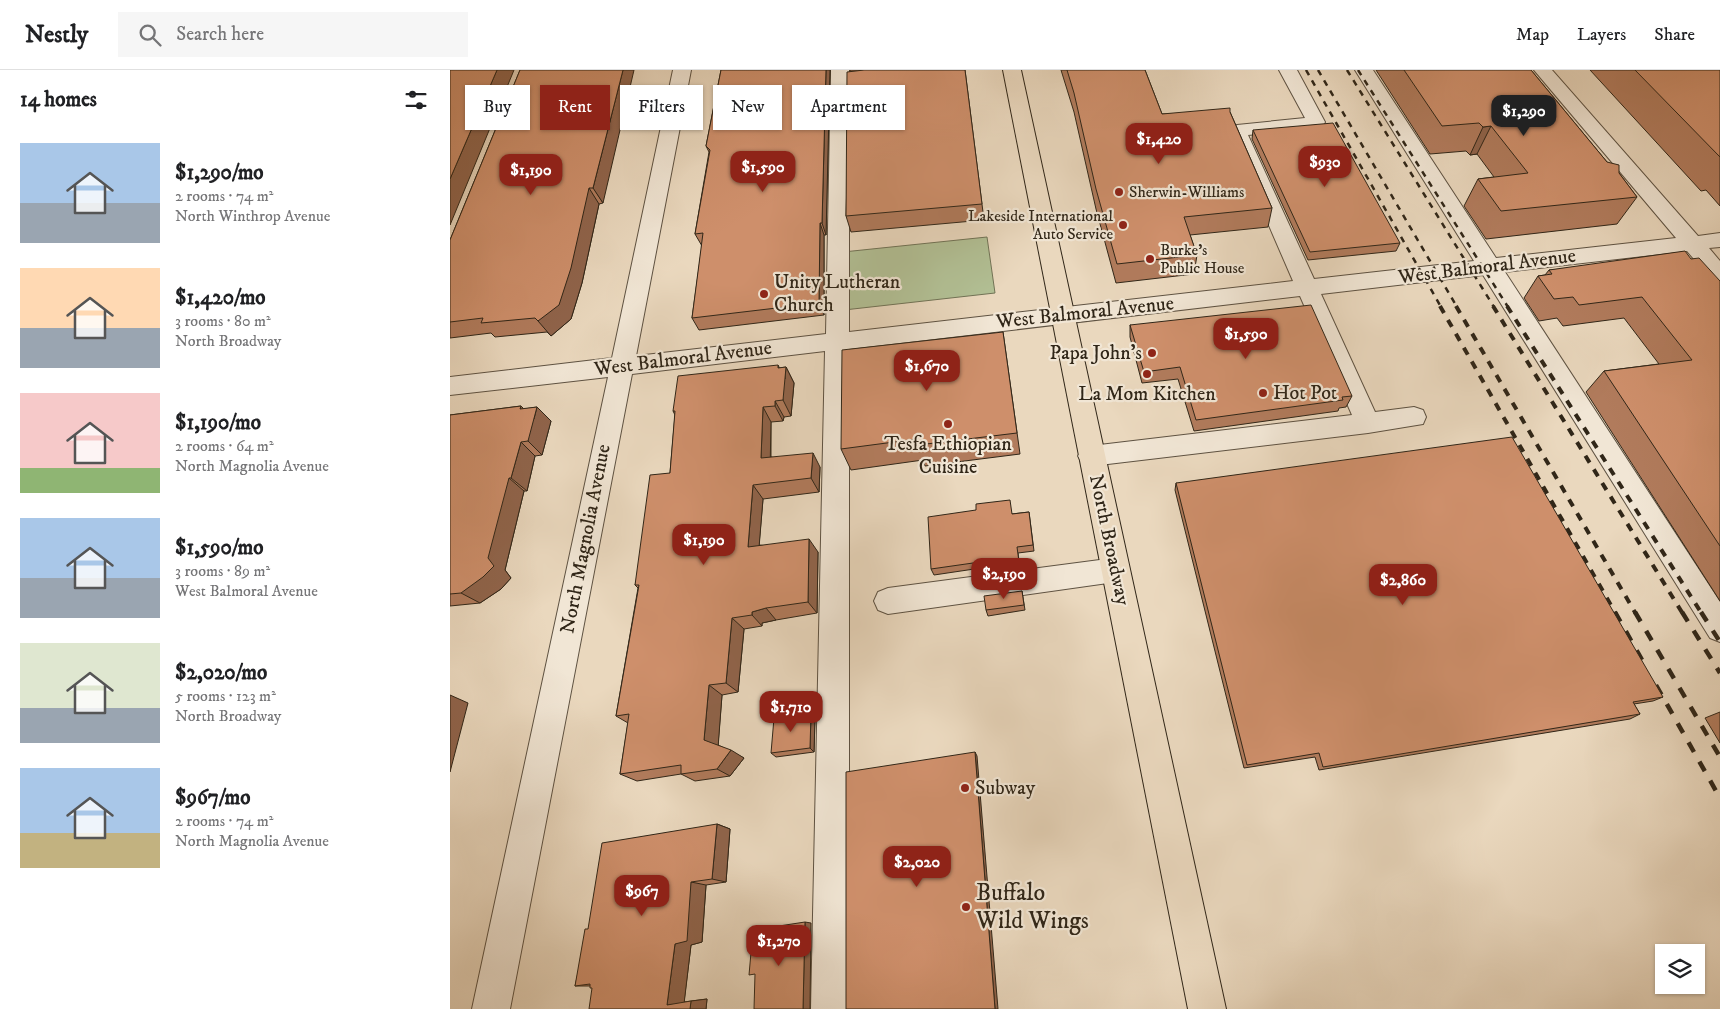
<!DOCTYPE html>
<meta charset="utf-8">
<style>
body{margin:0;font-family:"IM FELL DW Pica",serif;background:#f6f6f6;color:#202124;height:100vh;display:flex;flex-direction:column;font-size:19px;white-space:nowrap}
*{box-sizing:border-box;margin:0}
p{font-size:16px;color:#757577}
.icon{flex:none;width:28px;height:28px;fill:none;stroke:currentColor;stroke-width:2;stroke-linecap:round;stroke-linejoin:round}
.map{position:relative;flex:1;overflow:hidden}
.sheet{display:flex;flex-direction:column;background:#fff;width:450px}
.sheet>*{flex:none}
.guide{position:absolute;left:15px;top:15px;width:475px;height:45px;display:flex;gap:10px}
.tools{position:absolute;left:1205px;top:874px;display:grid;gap:10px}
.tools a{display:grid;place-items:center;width:50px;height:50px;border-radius:0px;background:#fff;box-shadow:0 1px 4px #0004;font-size:25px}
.price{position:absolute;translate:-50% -42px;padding:0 11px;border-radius:10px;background:#8f2418;color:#fff;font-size:16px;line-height:32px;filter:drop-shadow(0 1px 2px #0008)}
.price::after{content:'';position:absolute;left:50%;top:30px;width:15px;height:11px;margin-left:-8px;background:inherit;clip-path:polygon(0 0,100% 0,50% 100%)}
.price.active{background:#222;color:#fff}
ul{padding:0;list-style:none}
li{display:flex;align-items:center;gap:15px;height:125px;padding:0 20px}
li span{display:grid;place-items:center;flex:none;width:140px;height:100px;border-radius:0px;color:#555}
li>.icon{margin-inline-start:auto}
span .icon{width:60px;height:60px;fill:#fffc;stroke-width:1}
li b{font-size:21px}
h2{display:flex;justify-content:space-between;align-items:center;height:60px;padding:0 20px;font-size:21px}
.tag{padding:0 18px;border-radius:0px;background:#fff;box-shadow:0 1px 4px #0004;font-size:18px;line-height:45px}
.tag.active{background:#8f2418;color:#fff}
header{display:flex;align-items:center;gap:30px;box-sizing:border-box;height:70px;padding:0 25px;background:#fff;border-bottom:1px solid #e0e0e0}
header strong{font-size:24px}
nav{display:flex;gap:28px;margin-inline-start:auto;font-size:18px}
.search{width:350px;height:45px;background:#f6f6f6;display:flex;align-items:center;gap:12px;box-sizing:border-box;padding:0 18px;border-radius:0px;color:#757577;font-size:19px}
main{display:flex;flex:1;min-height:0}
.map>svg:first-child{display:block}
.green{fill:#b2c095;stroke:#717356}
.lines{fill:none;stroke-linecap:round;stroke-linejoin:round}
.minor-casing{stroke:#5e5242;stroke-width:2}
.major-casing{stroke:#302618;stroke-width:2}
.minor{fill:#f1e6d5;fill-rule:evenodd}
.major{fill:#ead8be;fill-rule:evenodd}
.rail-far2{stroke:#302618;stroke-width:2.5;stroke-dasharray:6 6;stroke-linecap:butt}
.rail-far1{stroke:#302618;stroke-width:4;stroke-dasharray:8 8;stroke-linecap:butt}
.rail{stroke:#302618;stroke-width:4.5;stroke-dasharray:11 11;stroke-linecap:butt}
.wall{fill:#b17b5c;stroke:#302618}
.shaded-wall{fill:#90644b;stroke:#302618}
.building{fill:#ce8f6b;stroke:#302618}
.poi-dot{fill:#8f2418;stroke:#f1e6d5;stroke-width:2}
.labels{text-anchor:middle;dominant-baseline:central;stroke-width:4.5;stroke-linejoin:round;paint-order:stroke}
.far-poi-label{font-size:16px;fill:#302618;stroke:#f1e6d5;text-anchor:start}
.street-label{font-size:20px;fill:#302618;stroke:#f1e6d5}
.poi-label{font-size:20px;fill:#302618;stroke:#f1e6d5;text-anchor:start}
.near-poi-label{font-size:24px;fill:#302618;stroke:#f1e6d5;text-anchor:start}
</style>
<header>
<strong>Nestly</strong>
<div class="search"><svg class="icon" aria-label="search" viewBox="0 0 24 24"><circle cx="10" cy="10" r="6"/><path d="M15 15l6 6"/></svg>Search here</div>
<nav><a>Map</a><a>Layers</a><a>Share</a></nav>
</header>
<main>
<section class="sheet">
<h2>14 homes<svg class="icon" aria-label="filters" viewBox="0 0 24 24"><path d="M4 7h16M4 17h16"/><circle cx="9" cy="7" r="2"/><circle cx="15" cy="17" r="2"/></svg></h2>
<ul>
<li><span style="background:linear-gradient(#a9c7e8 60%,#9aa5b1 0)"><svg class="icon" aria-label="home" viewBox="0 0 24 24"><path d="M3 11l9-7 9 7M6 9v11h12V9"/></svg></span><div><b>$1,290/mo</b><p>2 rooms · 74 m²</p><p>North Winthrop Avenue</p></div></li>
<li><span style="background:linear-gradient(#ffd9b3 60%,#9aa5b1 0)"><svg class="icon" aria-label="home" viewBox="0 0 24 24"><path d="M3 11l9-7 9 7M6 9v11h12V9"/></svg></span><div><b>$1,420/mo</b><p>3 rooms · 80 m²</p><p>North Broadway</p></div></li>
<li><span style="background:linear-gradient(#f6c9c9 75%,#8fb573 0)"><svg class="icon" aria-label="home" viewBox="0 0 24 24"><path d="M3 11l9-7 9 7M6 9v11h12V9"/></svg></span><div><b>$1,190/mo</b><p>2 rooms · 64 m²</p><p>North Magnolia Avenue</p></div></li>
<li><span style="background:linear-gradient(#a9c7e8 60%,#9aa5b1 0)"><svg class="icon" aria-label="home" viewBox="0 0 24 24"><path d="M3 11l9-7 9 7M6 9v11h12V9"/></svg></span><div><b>$1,590/mo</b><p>3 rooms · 89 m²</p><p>West Balmoral Avenue</p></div></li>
<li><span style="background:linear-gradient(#dfe7d0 65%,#9aa5b1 0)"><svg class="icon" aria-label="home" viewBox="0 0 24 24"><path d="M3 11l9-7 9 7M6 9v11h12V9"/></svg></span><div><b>$2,020/mo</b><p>5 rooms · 123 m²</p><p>North Broadway</p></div></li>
<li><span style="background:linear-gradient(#a9c7e8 65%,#c2b280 0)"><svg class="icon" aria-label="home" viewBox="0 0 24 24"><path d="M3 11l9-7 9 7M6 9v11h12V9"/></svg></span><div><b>$967/mo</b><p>2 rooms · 74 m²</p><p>North Magnolia Avenue</p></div></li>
</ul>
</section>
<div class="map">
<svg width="1270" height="939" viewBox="0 0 1270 939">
<rect width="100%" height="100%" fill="#ead8be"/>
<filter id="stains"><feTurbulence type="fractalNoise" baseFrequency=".004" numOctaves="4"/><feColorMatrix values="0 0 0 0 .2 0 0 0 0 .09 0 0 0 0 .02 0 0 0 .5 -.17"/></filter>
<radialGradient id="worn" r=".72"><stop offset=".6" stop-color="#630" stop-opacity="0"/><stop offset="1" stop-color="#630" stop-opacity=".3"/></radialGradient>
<polygon class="green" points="537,167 545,223 394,240 393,182"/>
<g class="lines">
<g class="minor-casing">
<g id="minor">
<polygon points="223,0 241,0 186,286 376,264 381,0 399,0 399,262 843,211 778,61 780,57 787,55 855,48 829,0 847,0 875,52 873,56 866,58 798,65 864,209 1024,191 905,0 923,0 1046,188 1226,168 1084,0 1102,0 1248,166 1270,163 1270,177 1259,178 1270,191 1270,212 1262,210 1237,181 1055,202 1270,532 1270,572 1260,568 1033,205 871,224 925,342 964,337 973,340 976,347 973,354 918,363 641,396 632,393 628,386 632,379 641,376 902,345 850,226 399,279 399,939 361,939 375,281 182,304 60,939 22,939 158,307 0,325 0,307 162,288"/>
<polygon points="665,488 675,491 679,500 675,509 665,512 438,544 428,540 424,531 428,522 438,518"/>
</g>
</g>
<g class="major-casing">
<polygon id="major" points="553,0 571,0 776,939 738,939"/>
</g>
<use href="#minor" class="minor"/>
<use href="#major" class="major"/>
<g class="rail-far2">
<polyline points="856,0 991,237"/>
<polyline points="868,0 1007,237"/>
<polyline points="897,0 1044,237"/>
<polyline points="908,0 1058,237"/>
</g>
<g class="rail-far1">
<polyline points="990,236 1166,544"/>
<polyline points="1006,236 1186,544"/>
<polyline points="1043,236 1233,544"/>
<polyline points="1057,236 1252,544"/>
</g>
<g class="rail">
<polyline points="1165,542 1196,597"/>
<polyline points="1185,542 1270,687"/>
<polyline points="1232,542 1270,603"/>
<polyline points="1251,542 1270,572"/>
<polyline points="1206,615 1270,728"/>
</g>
</g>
<g class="wall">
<polygon points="70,0 153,133 149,134 132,213 121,249 101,266 97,262 45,267 41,263 0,268 0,170"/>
<polygon points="271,0 380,0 376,165 374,165 374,245 249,260 242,248 252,176 245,164 259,82 256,76"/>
<polygon points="400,0 515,0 534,150 401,162 396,146"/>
<polygon points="611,0 695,0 712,44 780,42 822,138 818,157 740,165 747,185 744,204 666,213 646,139 624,42"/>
<polygon points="926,0 1081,0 1157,92 1169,103 1187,127 1167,154 1036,169 1014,136 1028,109 1044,107 1027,84 1020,85 1016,81 980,84"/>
<polygon points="1140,0 1270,0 1270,136 1256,120 1251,121"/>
<polygon points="803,60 950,173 946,181 858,190 802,69"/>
<polygon points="1241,189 1270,211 1270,531 1136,322 1154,301 1209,294 1174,248 1113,256 1107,248 1089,251 1074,228 1088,206 1095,205 1099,200"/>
<polygon points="680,255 902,326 896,337 889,338 888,341 744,361 728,309 692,313 680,267"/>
<polygon points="553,262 570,384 475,396 473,390 401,400 391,379"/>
<polygon points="336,297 344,313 341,346 334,347 333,351 321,352 321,387 370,397 369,422 313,429 309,475 368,482 367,543 326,550 312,553 312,556 294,559 288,622 272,625 268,675 294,688 280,706 245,711 231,704 187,711 170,704 178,653 166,646 188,518 185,515 220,403 225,345 223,341 329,298"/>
<polygon points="71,336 74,339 87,337 101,351 92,385 85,386 77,421 74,421 55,500 61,508 51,519 30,533 0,536 0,345"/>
<polygon points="726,413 1213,627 1203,631 1184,634 1190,644 1180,649 869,700 865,687 794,698 725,420"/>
<polygon points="579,442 584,481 568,483 570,499 532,504 531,498 484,505 481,499 562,444"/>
<polygon points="572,521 575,540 538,546 536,540"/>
<polygon points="1270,642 1270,673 1255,648"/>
<polygon points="365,648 364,682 326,687 321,683"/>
<polygon points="267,754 280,759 276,812 256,815 252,872 241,875 234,932 257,929 256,939 142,918 140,916 125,916 138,859"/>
</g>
<g class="shaded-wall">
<polygon points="47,0 64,0 0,155 0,109"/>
<polygon points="173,0 184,0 153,133 143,118"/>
<polygon points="376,0 380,0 376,165 372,153"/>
<polygon points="1041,56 1027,84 1020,85 1033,57"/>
<polygon points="139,118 149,134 132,213 121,249 101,266 88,251"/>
<polygon points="370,153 374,165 374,245 369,233"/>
<polygon points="328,295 335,309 336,297 344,313 341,346 333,330"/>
<polygon points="325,331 334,347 333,351 325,336"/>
<polygon points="71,336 84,349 87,337 101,351 92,385 78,371 70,339"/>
<polygon points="313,337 321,352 320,403 311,388"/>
<polygon points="71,372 85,386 77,421 61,408"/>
<polygon points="363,383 370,397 369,422 361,408"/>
<polygon points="59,408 74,421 55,500 61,508 51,519 30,533 11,523"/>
<polygon points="303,415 313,429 308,490 298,477"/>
<polygon points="359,469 368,482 367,543 358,532"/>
<polygon points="316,538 326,550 312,553 312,556 302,545 302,542"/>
<polygon points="282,548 294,559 288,622 276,613"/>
<polygon points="259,615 272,625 268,678 254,670"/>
<polygon points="0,625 18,633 0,702"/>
<polygon points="361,644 365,648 364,682 360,678"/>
<polygon points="281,680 294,688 280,706 267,699"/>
<polygon points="525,682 527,686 548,939 545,939"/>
<polygon points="267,754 280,759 276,812 262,809"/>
<polygon points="241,812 256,815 252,872 241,875 234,934 217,935 225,874"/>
<polygon points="355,852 361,853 360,939 353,939"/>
<polygon points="257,929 256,939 240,939 241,931"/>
</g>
<g class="building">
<polygon points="0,0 47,0 0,109"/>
<polygon points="70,0 173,0 143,118 139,118 121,198 109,235 88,251 85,248 31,253 33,248 0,252 0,170"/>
<polygon points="271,0 376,0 372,153 370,153 369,233 242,248 253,163 245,164 260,80 256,76"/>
<polygon points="414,0 515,0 532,134 396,146 397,2"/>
<polygon points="617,0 695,0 712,44 780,38 780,42 822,138 734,147 747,185 667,194 646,119 624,23"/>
<polygon points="954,0 1081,0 1157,92 1169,95 1169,103 1187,127 1051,141 1028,109 1078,103 1041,56 1033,57 1029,53 992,56"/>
<polygon points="1185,0 1270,0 1270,87"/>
<polygon points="883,53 950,173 860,182 803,60"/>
<polygon points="1235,181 1241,189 1249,188 1270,211 1270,476 1154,301 1242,290 1192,227 1129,235 1123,227 1104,229 1088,206 1102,204 1099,200"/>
<polygon points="861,235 902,326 892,327 893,330 746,350 730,297 694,302 680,255"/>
<polygon points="553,262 567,363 468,375 467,369 391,379 392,280"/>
<polygon points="328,295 328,298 336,297 333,330 325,331 325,336 313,337 311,388 363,383 361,408 303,415 298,477 359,469 358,532 316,538 302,542 302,545 282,548 276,613 259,615 254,670 281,680 267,699 231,704 231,695 170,704 179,644 166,646 189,515 185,515 200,405 220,403 225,341 223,341 228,306"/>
<polygon points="71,336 70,339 87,337 78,371 71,372 61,408 59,408 38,488 44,496 33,507 11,523 0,524 0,345"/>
<polygon points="1062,367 1213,627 1183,632 1190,644 873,697 869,683 797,695 726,413"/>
<polygon points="560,430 562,444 579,442 583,475 567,477 569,492 531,498 530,492 481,499 478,447 526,440 526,434"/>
<polygon points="572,521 574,535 536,540 534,526"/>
<polygon points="361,644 360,678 321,683 324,648"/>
<polygon points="525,682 545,939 396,939 396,702"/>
<polygon points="267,754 262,809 241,812 237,871 225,874 217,935 241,931 240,939 139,939 142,918 140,918 140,914 125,916 135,859 138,859 152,773"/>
<polygon points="355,852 353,939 304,939 305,904 299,905 303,860"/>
</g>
<g class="poi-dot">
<circle cx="669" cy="122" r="5"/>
<circle cx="673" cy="155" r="5"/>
<circle cx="700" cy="189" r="5"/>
<circle cx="314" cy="224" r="5"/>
<circle cx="702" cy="283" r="5"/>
<circle cx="697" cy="304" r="5"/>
<circle cx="813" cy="323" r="5"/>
<circle cx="498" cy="354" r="5"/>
<circle cx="515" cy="718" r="5"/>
<circle cx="516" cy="837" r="5"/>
</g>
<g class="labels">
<g class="far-poi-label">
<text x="679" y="122">Sherwin-Williams</text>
<text x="663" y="146" text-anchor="end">Lakeside International<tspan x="663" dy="18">Auto Service</tspan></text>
<text x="710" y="180">Burke’s<tspan x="710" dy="18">Public House</tspan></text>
</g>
<g class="street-label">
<text transform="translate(1037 197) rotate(-7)">West Balmoral Avenue</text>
<text transform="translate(635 243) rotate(-6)">West Balmoral Avenue</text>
<text transform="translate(233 289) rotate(-7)">West Balmoral Avenue</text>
<text transform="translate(136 469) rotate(-79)">North Magnolia Avenue</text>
<text transform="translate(659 470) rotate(78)">North Broadway</text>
</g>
<g class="poi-label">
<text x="324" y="212">Unity Lutheran<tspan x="324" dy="23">Church</tspan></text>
<text x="692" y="283" text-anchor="end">Papa John's</text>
<text x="823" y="323">Hot Pot</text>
<text x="697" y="324" text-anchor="middle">La Mom Kitchen</text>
<text x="498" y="374" text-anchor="middle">Tesfa Ethiopian<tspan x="498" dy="23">Cuisine</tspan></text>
<text x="525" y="718">Subway</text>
</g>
<g class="near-poi-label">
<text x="526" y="823">Buffalo<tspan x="526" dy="28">Wild Wings</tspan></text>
</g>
</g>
<rect width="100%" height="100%" filter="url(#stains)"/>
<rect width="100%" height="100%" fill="url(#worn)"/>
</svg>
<div class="tools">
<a><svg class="icon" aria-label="layers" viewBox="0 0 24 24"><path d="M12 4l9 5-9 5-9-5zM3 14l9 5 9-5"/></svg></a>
</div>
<b class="price active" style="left:1074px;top:67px">$1,290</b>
<b class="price" style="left:709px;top:95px">$1,420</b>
<b class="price" style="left:875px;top:118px">$930</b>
<b class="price" style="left:313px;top:123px">$1,590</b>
<b class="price" style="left:81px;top:126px">$1,190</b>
<b class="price" style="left:796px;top:290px">$1,590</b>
<b class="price" style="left:477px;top:322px">$1,670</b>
<b class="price" style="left:254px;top:496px">$1,190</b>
<b class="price" style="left:554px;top:530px">$2,190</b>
<b class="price" style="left:953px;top:536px">$2,860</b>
<b class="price" style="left:341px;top:663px">$1,710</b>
<b class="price" style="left:467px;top:818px">$2,020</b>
<b class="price" style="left:192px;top:847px">$967</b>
<b class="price" style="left:329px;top:897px">$1,270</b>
<div class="guide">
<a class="tag">Buy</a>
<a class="tag active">Rent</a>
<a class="tag">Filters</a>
<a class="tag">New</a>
<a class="tag">Apartment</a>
</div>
</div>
</main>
